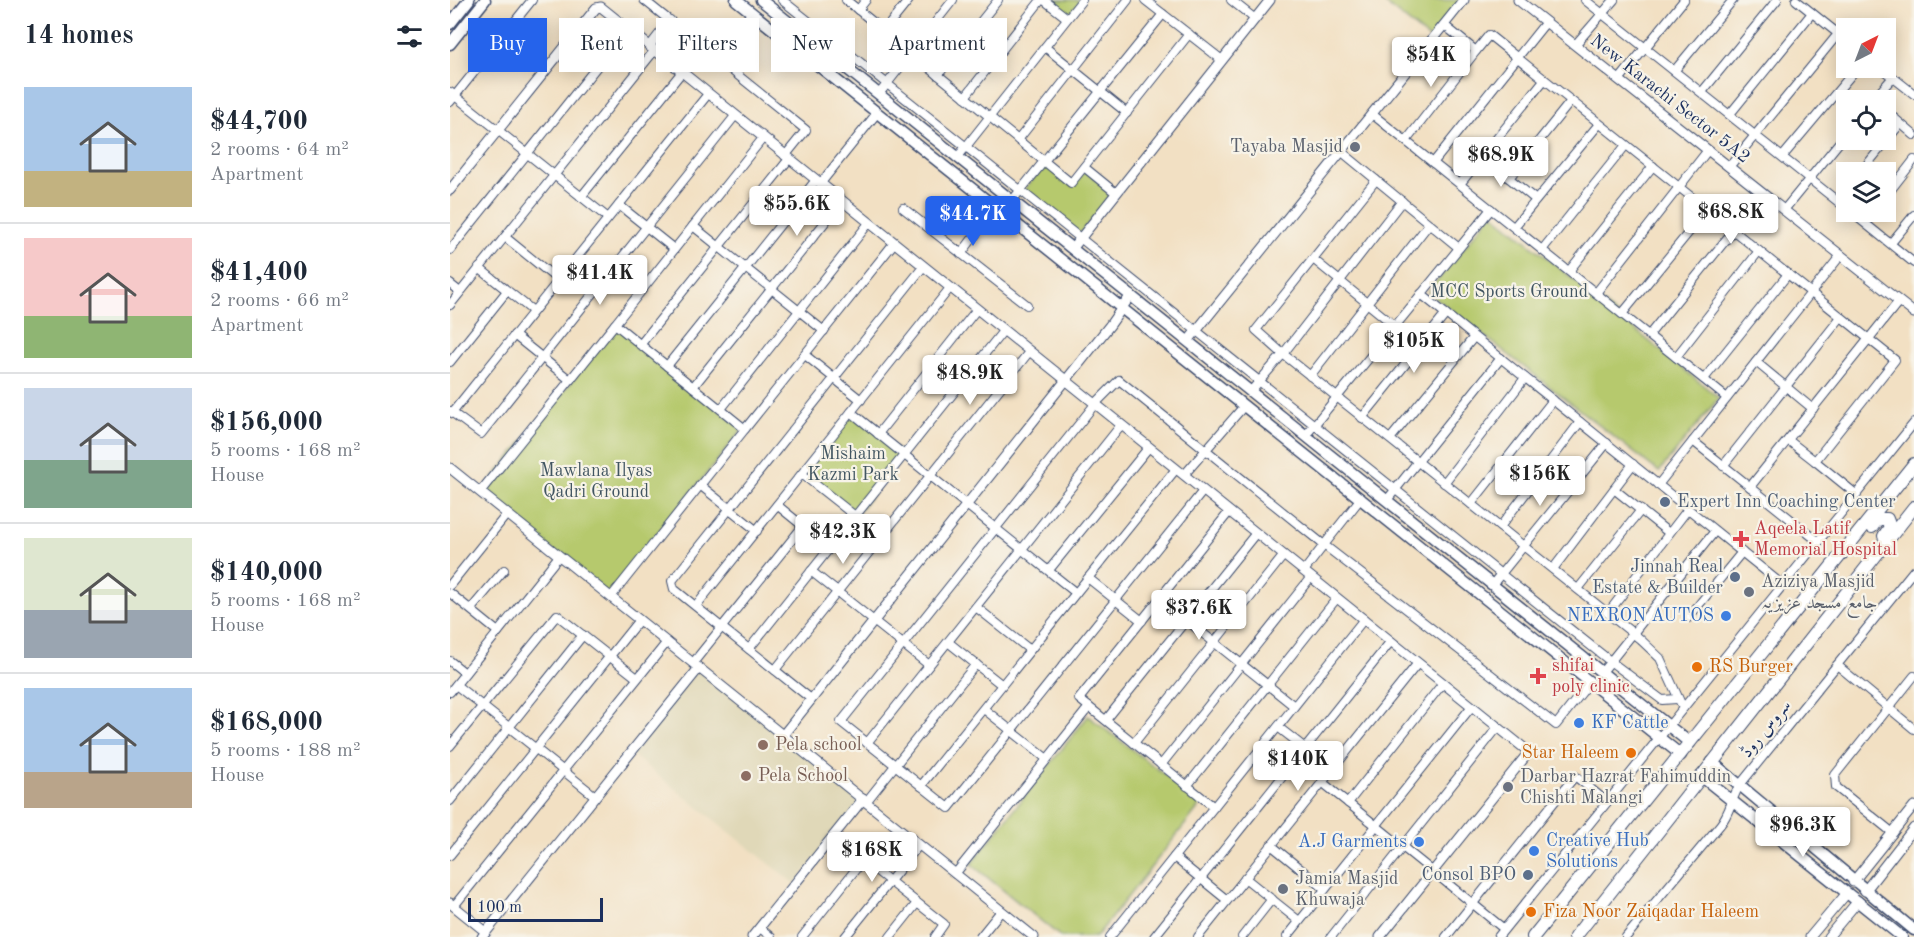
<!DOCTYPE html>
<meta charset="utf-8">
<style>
body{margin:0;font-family:"Old Standard TT",Amiri,serif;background:#f2f2f3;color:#1f2937;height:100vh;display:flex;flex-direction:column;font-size:22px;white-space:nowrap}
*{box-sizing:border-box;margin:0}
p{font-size:20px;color:#747a83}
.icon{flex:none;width:33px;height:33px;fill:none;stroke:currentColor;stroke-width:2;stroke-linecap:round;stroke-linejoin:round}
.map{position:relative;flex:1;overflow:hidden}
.drawer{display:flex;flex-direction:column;background:#fff;width:450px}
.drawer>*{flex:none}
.hud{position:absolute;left:18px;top:18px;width:570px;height:54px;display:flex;gap:12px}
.needle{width:39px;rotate:42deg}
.tools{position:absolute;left:1386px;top:18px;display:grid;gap:12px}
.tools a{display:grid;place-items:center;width:60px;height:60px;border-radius:0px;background:#fff;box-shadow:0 3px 15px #0003;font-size:30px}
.scale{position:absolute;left:18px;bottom:15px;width:135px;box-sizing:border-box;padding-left:6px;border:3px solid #1b2f5e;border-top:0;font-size:16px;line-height:21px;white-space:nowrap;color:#1b2f5e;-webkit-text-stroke:4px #f7f3e8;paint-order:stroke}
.price{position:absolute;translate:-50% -51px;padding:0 14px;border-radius:6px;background:#fff;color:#222;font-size:20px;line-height:39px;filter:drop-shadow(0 2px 3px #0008)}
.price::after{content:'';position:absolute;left:50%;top:36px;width:18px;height:14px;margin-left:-9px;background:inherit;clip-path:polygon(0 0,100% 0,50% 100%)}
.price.selected{background:#2563eb;color:#fff}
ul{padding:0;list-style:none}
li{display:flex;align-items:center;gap:18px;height:150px;padding:0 24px}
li+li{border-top:2px solid #e0e1e3}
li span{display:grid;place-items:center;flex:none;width:168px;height:120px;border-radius:0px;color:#555}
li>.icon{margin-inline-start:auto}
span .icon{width:72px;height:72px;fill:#fffc;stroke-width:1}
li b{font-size:26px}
h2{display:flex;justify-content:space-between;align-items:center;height:72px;padding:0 24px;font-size:26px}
.chip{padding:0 21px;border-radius:0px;background:#fff;box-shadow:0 3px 15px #0003;font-size:21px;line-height:54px}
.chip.selected{background:#2563eb;color:#fff}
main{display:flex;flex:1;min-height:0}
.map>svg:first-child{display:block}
.built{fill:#e0d8b8}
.green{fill:#b6c96d;stroke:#687c66;stroke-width:1.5}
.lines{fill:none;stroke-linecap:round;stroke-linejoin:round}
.minor-casing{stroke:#3b4a6d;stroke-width:10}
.tertiary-casing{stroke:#3b4a6d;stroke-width:11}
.secondary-casing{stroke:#3b4a6d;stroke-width:13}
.primary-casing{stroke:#3b4a6d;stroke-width:14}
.minor{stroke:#fff;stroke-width:8}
.tertiary{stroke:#fff;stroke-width:9}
.secondary{stroke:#fff;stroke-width:10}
.primary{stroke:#fff;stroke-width:12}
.worship-dot{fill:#6b7280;stroke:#f7f3e8;stroke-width:2}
.service-dot{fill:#5c6f8a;stroke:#f7f3e8;stroke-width:2}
.health-dot{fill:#e0444e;stroke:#f7f3e8;stroke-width:2}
.shop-dot{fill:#3f7fe0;stroke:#f7f3e8;stroke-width:2}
.food-dot{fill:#e8710a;stroke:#f7f3e8;stroke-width:2}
.education-dot{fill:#8d6e63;stroke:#f7f3e8;stroke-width:2}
.labels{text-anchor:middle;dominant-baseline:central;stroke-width:4.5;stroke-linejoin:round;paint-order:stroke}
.street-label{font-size:18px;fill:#1b2f5e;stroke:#f7f3e8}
.worship-label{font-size:18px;fill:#5b616d;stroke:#f7f3e8;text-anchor:start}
.park-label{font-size:18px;fill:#425662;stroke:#f7f3e8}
.service-label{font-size:18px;fill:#4e5e75;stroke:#f7f3e8;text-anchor:end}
.health-label{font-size:18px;fill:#be3a42;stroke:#f7f3e8;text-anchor:start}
.shop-label{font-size:18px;fill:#366cbe;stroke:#f7f3e8;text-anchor:end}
.food-label{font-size:18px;fill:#c56008;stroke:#f7f3e8;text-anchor:start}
.education-label{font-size:18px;fill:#785e54;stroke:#f7f3e8;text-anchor:start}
</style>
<main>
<section class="drawer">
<h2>14 homes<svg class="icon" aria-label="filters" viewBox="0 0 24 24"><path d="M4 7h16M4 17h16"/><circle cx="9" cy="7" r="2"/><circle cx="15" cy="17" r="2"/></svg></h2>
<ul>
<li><span style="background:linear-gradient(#a9c7e8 70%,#c2b280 0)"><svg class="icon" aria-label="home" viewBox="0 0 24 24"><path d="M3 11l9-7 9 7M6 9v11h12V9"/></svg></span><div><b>$44,700</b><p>2 rooms · 64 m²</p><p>Apartment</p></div></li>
<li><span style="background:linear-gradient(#f6c9c9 65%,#8fb573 0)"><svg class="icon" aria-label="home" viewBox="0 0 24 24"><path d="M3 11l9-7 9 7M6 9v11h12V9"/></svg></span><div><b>$41,400</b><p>2 rooms · 66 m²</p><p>Apartment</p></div></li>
<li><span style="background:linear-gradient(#c9d6e8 60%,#7fa58c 0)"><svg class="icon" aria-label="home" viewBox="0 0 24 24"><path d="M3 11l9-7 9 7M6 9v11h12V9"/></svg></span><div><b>$156,000</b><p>5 rooms · 168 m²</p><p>House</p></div></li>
<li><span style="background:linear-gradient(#dfe7d0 60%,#9aa5b1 0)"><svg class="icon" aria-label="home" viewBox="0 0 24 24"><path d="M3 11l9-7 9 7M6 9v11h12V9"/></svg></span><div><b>$140,000</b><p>5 rooms · 168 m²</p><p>House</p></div></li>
<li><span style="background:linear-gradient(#a9c7e8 70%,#b9a48a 0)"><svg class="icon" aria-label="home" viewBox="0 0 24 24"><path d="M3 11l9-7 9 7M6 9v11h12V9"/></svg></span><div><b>$168,000</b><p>5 rooms · 188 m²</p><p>House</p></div></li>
</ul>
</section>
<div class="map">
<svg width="1464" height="937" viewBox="0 0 1464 937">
<rect width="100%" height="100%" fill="#f7f3e8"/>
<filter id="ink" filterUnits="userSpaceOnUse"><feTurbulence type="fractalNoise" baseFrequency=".0167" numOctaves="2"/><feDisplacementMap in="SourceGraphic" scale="12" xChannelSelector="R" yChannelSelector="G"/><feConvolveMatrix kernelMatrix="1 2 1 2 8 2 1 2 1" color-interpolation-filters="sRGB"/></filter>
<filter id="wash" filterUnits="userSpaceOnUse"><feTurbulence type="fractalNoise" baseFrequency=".008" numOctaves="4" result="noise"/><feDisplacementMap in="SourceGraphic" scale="24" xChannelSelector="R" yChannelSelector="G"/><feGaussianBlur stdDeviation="1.35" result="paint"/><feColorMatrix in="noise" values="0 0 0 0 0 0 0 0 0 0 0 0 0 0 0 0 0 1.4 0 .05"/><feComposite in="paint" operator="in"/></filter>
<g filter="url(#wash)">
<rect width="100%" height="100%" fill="#f2e0c3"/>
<polygon class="built" points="249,668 413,799 345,884 180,753"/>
<g class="green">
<polygon points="595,0 632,0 617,18"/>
<polygon points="931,0 1013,0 981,40"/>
<polygon points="595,164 622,185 635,170 663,193 628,236 573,191"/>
<polygon points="1042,213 1269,398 1209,472 978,292"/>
<polygon points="167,326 293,429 158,595 31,493"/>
<polygon points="401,412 454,455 405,516 352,474"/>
<polygon points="638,716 752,803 646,937 611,937 521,864"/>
</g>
</g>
<g filter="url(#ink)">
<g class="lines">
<g class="minor-casing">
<g id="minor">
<polyline points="194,0 356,130 335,156"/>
<polyline points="332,0 1160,661 1212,700 1227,699"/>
<polyline points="396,0 621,183 739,34"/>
<polyline points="594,0 617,18"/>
<polyline points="695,0 772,60"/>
<polyline points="781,0 805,19"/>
<polyline points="1135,0 1396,208"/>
<polyline points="1346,0 1396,40"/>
<polyline points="408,10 416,0"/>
<polyline points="994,25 1026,51 1039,35 1445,360 1365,461 1407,495"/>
<polyline points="434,31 459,0"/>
<polyline points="1125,45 1164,0"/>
<polyline points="199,47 220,20"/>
<polyline points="595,47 677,113"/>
<polyline points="264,56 302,13"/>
<polyline points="1431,68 1464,94"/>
<polyline points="1225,70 1283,0"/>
<polyline points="488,75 548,0"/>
<polyline points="1169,80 1234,0"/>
<polyline points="0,92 158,218"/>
<polyline points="1252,92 1327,0"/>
<polyline points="429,94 503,0"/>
<polyline points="515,97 591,0"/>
<polyline points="1423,100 1443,77"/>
<polyline points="0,102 82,0"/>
<polyline points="1436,111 1464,135"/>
<polyline points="922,114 1277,398"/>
<polyline points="1280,114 1362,13"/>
<polyline points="568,140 678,0"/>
<polyline points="956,141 1026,51"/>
<polyline points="892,152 1009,248"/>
<polyline points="1032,156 1086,200"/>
<polyline points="1333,156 1407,68"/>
<polyline points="507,158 632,0"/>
<polyline points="983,163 1096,22"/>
<polyline points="634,167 666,193"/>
<polyline points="1279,167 1388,34"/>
<polyline points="1411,172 1450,124"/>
<polyline points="1059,178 1121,101"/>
<polyline points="370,184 427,113"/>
<polyline points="1010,184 1094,80"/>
<polyline points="1436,196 1464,160"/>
<polyline points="131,197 231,73"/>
<polyline points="952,201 833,354 1190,639 1210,658 1233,708"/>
<polyline points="1388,201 1396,190"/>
<polyline points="561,202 713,14"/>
<polyline points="169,205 224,249"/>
<polyline points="453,208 577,305"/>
<polyline points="1334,210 1396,134"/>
<polyline points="1401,212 1464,263"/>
<polyline points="1415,222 1424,212"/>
<polyline points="243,226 374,331"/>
<polyline points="1064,227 1149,124"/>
<polyline points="55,237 108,280"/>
<polyline points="1441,243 1464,215"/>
<polyline points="0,250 177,29"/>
<polyline points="1092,250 1176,145"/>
<polyline points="511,254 546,207"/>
<polyline points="863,259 945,326"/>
<polyline points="29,268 83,311"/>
<polyline points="1119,271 1203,166"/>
<polyline points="0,284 10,292"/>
<polyline points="1146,293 1258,150"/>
<polyline points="971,294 1334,586"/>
<polyline points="0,305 204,51"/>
<polyline points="1172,314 1257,210"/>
<polyline points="165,324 313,138"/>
<polyline points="64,335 120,380"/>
<polyline points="1199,335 1283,231"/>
<polyline points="190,345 339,159"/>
<polyline points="355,355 411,400"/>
<polyline points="1226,357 1309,251"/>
<polyline points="0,362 57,291"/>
<polyline points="1306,362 1363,409"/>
<polyline points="217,366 366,180"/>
<polyline points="860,376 979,224"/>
<polyline points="1254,379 1338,274"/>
<polyline points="243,387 392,201"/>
<polyline points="800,392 833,354 806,330 926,180"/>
<polyline points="271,409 419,223"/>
<polyline points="0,411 31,434 285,116"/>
<polyline points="401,412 500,288"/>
<polyline points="2,413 258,94"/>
<polyline points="912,418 996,314"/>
<polyline points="295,429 444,243"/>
<polyline points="428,434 527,309"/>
<polyline points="856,435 1041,209"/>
<polyline points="940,439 1024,337"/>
<polyline points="1338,440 1365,461"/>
<polyline points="1243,441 1369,542"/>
<polyline points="1273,466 1391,317"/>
<polyline points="352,474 405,516"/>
<polyline points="734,475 794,406"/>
<polyline points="994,483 1075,378"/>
<polyline points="250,485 307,531"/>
<polyline points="1208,485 1391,255"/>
<polyline points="1300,487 1449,301"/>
<polyline points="1164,489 1219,533"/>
<polyline points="753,491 499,808 391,722 645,404 669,380 874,545 854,571"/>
<polyline points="30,492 165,324 295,429 161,597"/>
<polyline points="911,498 874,545 1106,725 1140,682"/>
<polyline points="937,500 1051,358"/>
<polyline points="1021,504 1103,400"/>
<polyline points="327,505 380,548"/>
<polyline points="1050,527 1130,422"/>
<polyline points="1103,569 1183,464"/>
<polyline points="599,570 699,447"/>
<polyline points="361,571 479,665"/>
<polyline points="638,578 692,621"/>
<polyline points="0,585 57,514"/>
<polyline points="1042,585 1157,443"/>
<polyline points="1128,589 1191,510"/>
<polyline points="0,593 48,632"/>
<polyline points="626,593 726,469"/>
<polyline points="710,599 844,706"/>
<polyline points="246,606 401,412 626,593 471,786"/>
<polyline points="526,607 580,650"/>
<polyline points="21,609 54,570"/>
<polyline points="1158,613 1238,509"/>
<polyline points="1238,618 1292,552"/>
<polyline points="498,642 552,685"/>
<polyline points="299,649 553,331"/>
<polyline points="0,661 15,673"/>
<polyline points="243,663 353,526"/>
<polyline points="1387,665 1464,729"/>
<polyline points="325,670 579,352"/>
<polyline points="1152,672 1265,531"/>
<polyline points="6,685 145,796"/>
<polyline points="0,692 109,556"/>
<polyline points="361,699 224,589 222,581 473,267"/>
<polyline points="534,709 597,759"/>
<polyline points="656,720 806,533"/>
<polyline points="828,727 882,769"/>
<polyline points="417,743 671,425"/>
<polyline points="684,743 834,555"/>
<polyline points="0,746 107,615 187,678"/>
<polyline points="711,765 861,577"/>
<polyline points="872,782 1054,929"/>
<polyline points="737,786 887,598"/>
<polyline points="0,801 133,635"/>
<polyline points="416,802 526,664"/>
<polyline points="898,803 993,683"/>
<polyline points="764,807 629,699 779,512"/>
<polyline points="1443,833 1386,787 1385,775 1464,676"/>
<polyline points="821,845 875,889"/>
<polyline points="0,855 189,620"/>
<polyline points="724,857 777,900"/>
<polyline points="505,874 639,707"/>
<polyline points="795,878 849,921"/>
<polyline points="4,906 217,642"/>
<polyline points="310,928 321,937"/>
<polyline points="352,937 413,860 494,924 485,937"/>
<polyline points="395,937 469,845"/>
<polyline points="440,937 467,903"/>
<polyline points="530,937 551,911"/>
<polyline points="660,937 914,619"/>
<polyline points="704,937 941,641"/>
<polyline points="748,937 968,663"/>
<polyline points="792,937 822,899"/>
<polyline points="837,937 1022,706"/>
<polyline points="881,937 1048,727"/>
<polyline points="996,937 1125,776 1157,802"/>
<polyline points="1048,937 1464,423"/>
<path d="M1176,937L1270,825C1280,813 1281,800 1289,786L1464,570"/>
</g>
</g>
<g class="tertiary-casing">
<g id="tertiary">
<polyline points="1068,0 1464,313"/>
<polyline points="0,190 146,8 151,7 1079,752 930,937"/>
<polyline points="622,249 820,0"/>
<polyline points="738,341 1014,0"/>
<polyline points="0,468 584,937"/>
<polyline points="333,735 660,325 681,295"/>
<polyline points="1403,882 1464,806"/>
<polyline points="1415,891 1464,828"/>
<polyline points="0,903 36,932"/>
<polyline points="32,937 249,668"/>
<polyline points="302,937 413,799"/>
<polyline points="1360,937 1397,893"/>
<polyline points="1378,937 1408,901"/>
</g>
</g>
<g class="secondary-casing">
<g id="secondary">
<polyline points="286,0 1231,755"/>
<polyline points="311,0 1240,743"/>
<polyline points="0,24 19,0"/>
<polyline points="0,44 35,0"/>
<polyline points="1262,762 1464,930"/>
<polyline points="1251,776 1452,937"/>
</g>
</g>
<g class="primary-casing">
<g id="primary">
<polyline points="1422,527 1428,519 1437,519 1440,527 1434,536"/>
<polyline points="1083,937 1464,464"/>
<polyline points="1125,937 1464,507"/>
</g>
</g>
<use href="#minor" class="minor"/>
<use href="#tertiary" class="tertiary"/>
<use href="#secondary" class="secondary"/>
<use href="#primary" class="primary"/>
</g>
</g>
<g class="worship-dot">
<circle cx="905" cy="147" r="6"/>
<circle cx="1299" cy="592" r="6"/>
<circle cx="1058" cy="787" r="6"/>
<circle cx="833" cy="889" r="6"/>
</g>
<g class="service-dot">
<circle cx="1215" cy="502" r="6"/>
<circle cx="1285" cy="577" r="6"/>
<circle cx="1078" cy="875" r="6"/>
</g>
<g class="health-dot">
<path d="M1288 530h6v6h6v6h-6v6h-6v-6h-6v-6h6z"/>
<path d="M1085 667h6v6h6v6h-6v6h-6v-6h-6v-6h6z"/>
</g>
<g class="shop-dot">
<circle cx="1276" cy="616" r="6"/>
<circle cx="1129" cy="723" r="6"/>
<circle cx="969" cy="842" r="6"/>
<circle cx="1084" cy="851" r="6"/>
</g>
<g class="food-dot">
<circle cx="1247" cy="667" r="6"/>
<circle cx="1181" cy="753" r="6"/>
<circle cx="1081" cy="912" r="6"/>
</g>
<g class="education-dot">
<circle cx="313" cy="745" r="6"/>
<circle cx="296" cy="776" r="6"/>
</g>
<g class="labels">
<g class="street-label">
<text transform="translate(1220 99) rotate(38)">New Karachi Sector 5A2</text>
<text transform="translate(1316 729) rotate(-51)">سروس روڈ</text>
</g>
<g class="worship-label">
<text x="893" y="147" text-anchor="end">Tayaba Masjid</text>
<text x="1311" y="582">Aziziya Masjid<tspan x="1311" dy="21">جامع مسجد عزیزیہ</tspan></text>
<text x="1070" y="777">Darbar Hazrat Fahimuddin<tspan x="1070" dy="21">Chishti Malangi</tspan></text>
<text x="845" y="879">Jamia Masjid<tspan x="845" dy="21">Khuwaja</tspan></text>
</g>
<g class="park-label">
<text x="1059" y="292">MCC Sports Ground</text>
<text x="403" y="454">Mishaim<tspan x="403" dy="21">Kazmi Park</tspan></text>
<text x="146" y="471">Mawlana Ilyas<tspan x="146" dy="21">Qadri Ground</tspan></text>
</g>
<g class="service-label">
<text x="1227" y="502" text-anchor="start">Expert Inn Coaching Center</text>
<text x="1273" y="567">Jinnah Real<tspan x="1273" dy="21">Estate &amp; Builder</tspan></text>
<text x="1066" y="875">Consol BPO</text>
</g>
<g class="health-label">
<text x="1304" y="529">Aqeela Latif<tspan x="1304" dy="21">Memorial Hospital</tspan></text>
<text x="1102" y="666">shifai<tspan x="1102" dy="21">poly clinic</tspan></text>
</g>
<g class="shop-label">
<text x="1264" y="616">NEXRON AUTOS</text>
<text x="1141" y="723" text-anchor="start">KF Cattle</text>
<text x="1096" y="841" text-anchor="start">Creative Hub<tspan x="1096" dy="21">Solutions</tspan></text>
<text x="957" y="842">A.J Garments</text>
</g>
<g class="food-label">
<text x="1259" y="667">RS Burger</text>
<text x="1169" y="753" text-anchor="end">Star Haleem</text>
<text x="1093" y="912">Fiza Noor Zaiqadar Haleem</text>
</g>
<g class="education-label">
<text x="325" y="745">Pela school</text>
<text x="308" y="776">Pela School</text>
</g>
</g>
</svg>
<div class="tools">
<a><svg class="needle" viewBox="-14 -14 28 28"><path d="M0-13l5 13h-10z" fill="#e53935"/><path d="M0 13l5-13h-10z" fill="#747a83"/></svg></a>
<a><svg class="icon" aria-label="locate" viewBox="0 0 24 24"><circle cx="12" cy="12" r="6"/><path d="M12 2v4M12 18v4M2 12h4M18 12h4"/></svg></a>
<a><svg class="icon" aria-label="layers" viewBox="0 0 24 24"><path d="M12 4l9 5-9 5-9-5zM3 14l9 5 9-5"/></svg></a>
</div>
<div class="scale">100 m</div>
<b class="price" style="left:981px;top:88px">$54K</b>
<b class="price" style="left:1051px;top:188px">$68.9K</b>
<b class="price" style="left:347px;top:237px">$55.6K</b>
<b class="price" style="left:1281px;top:245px">$68.8K</b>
<b class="price selected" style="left:523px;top:247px">$44.7K</b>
<b class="price" style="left:150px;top:306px">$41.4K</b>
<b class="price" style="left:964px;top:374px">$105K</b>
<b class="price" style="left:520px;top:406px">$48.9K</b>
<b class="price" style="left:1090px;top:507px">$156K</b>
<b class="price" style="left:393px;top:565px">$42.3K</b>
<b class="price" style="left:749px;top:641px">$37.6K</b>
<b class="price" style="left:848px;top:792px">$140K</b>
<b class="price" style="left:1353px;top:858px">$96.3K</b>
<b class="price" style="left:422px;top:883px">$168K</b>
<div class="hud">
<a class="chip selected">Buy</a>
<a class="chip">Rent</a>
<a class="chip">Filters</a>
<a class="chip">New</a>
<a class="chip">Apartment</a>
</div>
</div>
</main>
